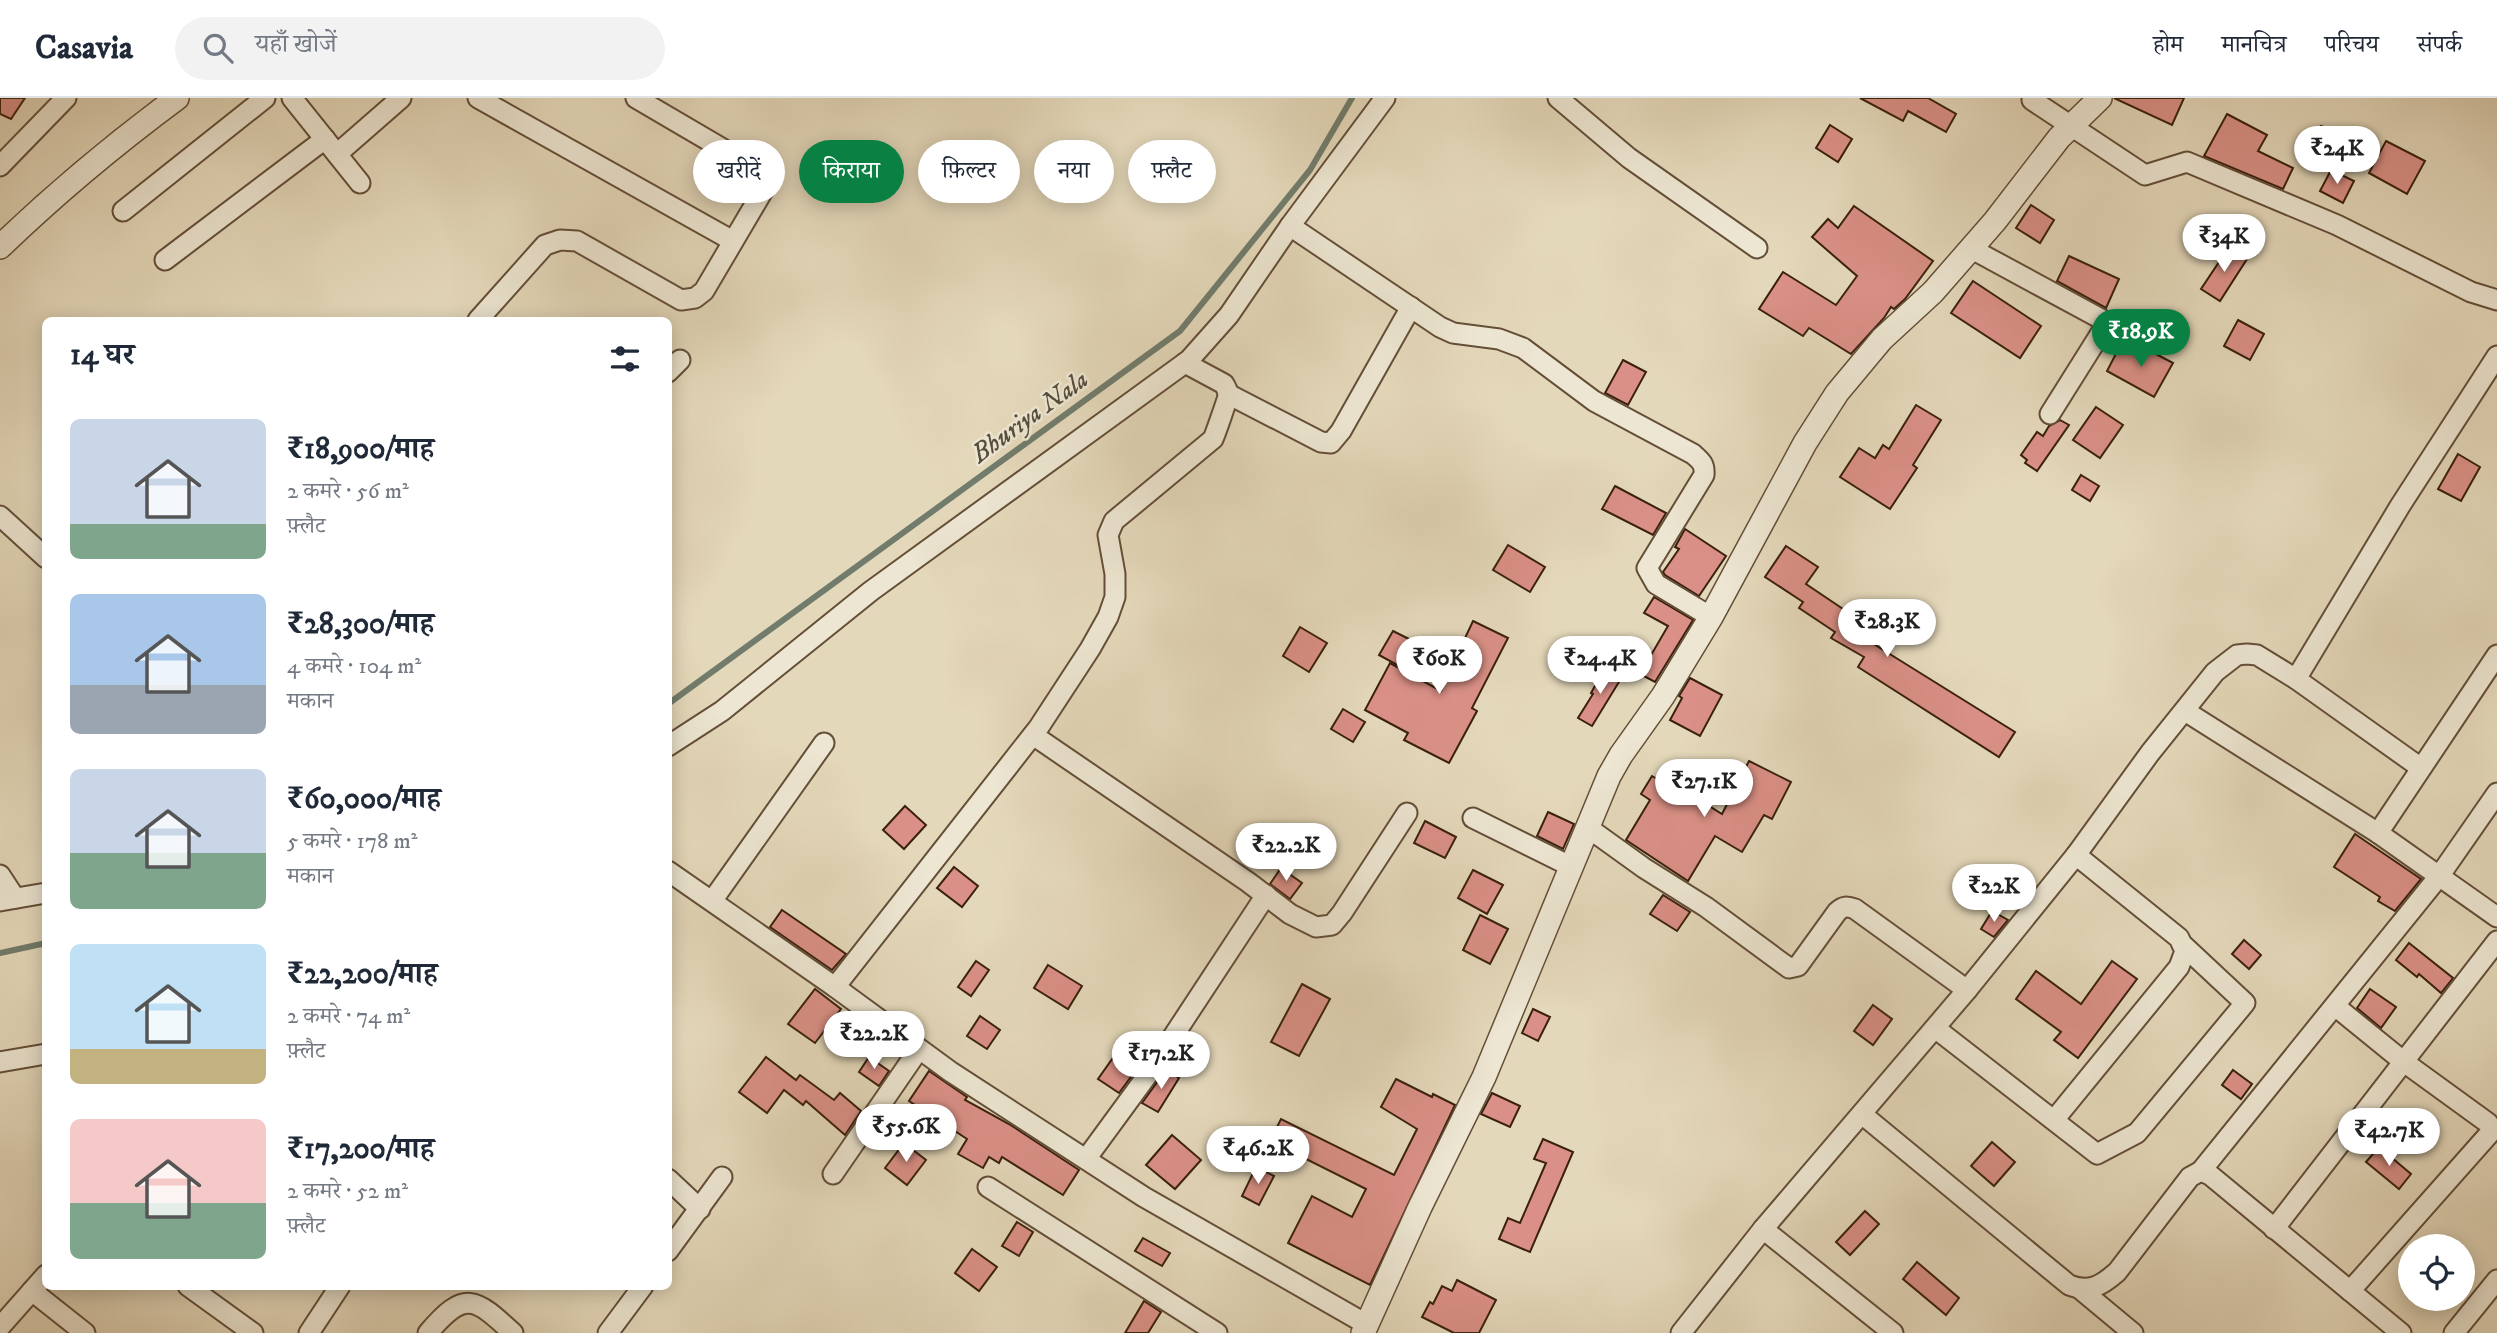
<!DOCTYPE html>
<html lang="hi">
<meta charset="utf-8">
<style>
body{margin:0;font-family:"IM FELL DW Pica","Noto Serif Devanagari",serif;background:#f2f2f3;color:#1f2937;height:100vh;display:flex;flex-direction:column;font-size:26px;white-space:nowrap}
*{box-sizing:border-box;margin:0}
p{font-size:23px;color:#747a83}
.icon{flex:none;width:38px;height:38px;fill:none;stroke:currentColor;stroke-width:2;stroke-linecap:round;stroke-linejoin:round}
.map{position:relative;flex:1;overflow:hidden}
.drawer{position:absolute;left:42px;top:219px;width:630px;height:973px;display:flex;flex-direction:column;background:#fff;border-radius:10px;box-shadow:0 4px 18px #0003}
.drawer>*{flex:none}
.banner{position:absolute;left:693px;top:42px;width:665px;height:63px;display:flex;gap:14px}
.tools{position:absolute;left:2398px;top:1136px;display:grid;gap:14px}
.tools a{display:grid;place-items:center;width:77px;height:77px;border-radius:50%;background:#fff;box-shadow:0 4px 18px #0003;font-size:35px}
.price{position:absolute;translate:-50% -60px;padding:0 16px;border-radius:24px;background:#fff;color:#222;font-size:23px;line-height:46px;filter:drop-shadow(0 2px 4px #0008)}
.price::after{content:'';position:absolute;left:50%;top:42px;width:21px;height:16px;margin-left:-10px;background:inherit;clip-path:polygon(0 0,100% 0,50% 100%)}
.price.on{background:#0b8043;color:#fff}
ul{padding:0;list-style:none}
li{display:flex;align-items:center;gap:21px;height:175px;padding:0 28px}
li span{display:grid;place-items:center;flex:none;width:196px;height:140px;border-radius:10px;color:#555}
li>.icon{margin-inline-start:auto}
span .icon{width:84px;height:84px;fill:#fffc;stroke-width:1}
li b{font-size:30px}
h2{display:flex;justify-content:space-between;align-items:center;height:84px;padding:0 28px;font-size:30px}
.pill{padding:0 24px;border-radius:32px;background:#fff;box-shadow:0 4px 18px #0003;font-size:24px;line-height:63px}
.pill.on{background:#0b8043;color:#fff}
header{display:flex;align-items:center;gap:42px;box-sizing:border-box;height:98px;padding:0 35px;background:#fff;border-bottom:2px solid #e0e1e3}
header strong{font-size:33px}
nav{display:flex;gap:38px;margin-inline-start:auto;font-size:24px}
.search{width:490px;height:63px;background:#f2f2f3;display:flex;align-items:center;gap:18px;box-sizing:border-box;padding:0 24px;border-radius:38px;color:#747a83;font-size:26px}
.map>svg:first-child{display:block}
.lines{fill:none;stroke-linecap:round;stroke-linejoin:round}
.stream{stroke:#717c6c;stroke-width:6}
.building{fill:#da9086;stroke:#3a200d;stroke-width:2}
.minor-casing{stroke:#644e38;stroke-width:23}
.tertiary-casing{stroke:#644e38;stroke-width:26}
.minor{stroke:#ede6d2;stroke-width:19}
.tertiary{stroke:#ede6d2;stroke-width:23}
.labels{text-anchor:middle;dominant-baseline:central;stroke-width:5;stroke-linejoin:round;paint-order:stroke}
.water-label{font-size:26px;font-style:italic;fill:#564e3d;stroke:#ede6d2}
</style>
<header>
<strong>Casavia</strong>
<div class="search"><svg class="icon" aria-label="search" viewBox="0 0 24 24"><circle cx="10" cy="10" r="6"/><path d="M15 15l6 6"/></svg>यहाँ खोजें</div>
<nav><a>होम</a><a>मानचित्र</a><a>परिचय</a><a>संपर्क</a></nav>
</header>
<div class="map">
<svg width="2497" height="1235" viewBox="0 0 2497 1235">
<rect width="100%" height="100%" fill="#e4d8ba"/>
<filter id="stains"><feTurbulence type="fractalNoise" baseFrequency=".00286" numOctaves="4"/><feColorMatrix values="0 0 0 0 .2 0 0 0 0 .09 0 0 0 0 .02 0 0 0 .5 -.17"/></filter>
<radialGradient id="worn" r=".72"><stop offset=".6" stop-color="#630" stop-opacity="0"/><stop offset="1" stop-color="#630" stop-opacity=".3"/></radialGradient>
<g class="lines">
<g class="stream">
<polyline points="668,606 1180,233 1310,72 1352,0"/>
<polyline points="0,855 46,845"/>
</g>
</g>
<g class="building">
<polygon points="0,0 25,0 11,21 0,16"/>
<polygon points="1860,0 1928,0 1956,16 1946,34 1908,13 1903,23"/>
<polygon points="2114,0 2184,0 2172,27"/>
<polygon points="2227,16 2267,37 2258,53 2293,70 2283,91 2204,58"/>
<polygon points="1830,27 1852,41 1838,64 1816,50"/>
<polygon points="2321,28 2346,39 2334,65 2310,54"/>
<polygon points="2386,43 2425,63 2407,96 2369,75"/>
<polygon points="2331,72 2354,83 2343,105 2320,93"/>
<polygon points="2031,107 2054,122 2040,145 2016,130"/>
<polygon points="1854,108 1933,163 1905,201 1894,211 1891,209 1884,220 1851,256 1809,230 1803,238 1759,211 1783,174 1836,207 1857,178 1812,139 1828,121 1838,130"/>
<polygon points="2229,149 2247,161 2220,203 2201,191"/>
<polygon points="2069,158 2119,181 2106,210 2057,183"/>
<polygon points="1973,183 2041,228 2020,260 1951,215"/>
<polygon points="2238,222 2264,236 2250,262 2224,248"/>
<polygon points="2137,246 2173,265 2154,299 2107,273 2120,248 2132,255"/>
<polygon points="1623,262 1646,274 1628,307 1605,295"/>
<polygon points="1916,307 1941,322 1913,367 1917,370 1890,411 1840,379 1859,350 1875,360 1883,347 1889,351"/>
<polygon points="2096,309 2123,327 2100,360 2073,342"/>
<polygon points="2060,322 2069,327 2037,373 2025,365 2027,362 2021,357 2037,334 2043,338 2049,328"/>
<polygon points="2458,356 2480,369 2461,403 2438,391"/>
<polygon points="2081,377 2099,388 2090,403 2072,392"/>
<polygon points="1615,388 1666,415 1653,437 1602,411"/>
<polygon points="1685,431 1726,458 1699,498 1665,477 1663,474 1679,451 1675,449"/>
<polygon points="1508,447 1545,469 1530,494 1493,472"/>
<polygon points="1786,448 1818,469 1806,486 1846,513 1842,519 1867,534 1864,540 2015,634 1999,659 1858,569 1864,559 1831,540 1835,534 1799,510 1803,504 1765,479"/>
<polygon points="1654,499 1693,522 1655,584 1640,576 1668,528 1644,515"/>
<polygon points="1473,523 1508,540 1472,610 1477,613 1449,665 1404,642 1408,635 1365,612 1390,565 1441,593 1459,558 1457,557"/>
<polygon points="1300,529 1327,545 1309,574 1283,558"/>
<polygon points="1393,533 1413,543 1399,568 1379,557"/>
<polygon points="1605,570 1622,579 1592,628 1578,620 1593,596 1591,595"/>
<polygon points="1690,580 1722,597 1700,638 1670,622 1682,600 1679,598"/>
<polygon points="1343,611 1365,624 1353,644 1331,631"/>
<polygon points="1749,663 1791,684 1772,721 1764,717 1742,754 1715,738 1688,783 1626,742 1650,702 1641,696 1652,678 1701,707 1703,704 1722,716"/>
<polygon points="905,708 926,727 904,751 883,732"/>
<polygon points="1548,714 1574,726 1563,751 1537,738"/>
<polygon points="1425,723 1456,739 1445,760 1414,745"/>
<polygon points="2355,736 2421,781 2395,813 2378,803 2380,799 2334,769"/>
<polygon points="954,769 978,788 962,809 937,790"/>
<polygon points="1281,770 1302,785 1290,801 1270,786"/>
<polygon points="1473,772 1503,787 1487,816 1458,800"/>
<polygon points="1663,797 1690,814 1677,833 1650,816"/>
<polygon points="782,812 846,856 832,872 770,829"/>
<polygon points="1992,813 2008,822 1994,839 1981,831"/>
<polygon points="1480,817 1508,831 1490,866 1463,852"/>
<polygon points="2244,842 2261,857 2249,871 2232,856"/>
<polygon points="2409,845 2453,880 2441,895 2419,876 2417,879 2396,862"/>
<polygon points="976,863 989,872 971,898 958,889"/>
<polygon points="2112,863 2137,881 2078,960 2054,942 2061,934 2016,901 2036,873 2081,906"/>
<polygon points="1048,867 1082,888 1068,911 1034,890"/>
<polygon points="1302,886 1330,901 1299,958 1271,944"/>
<polygon points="815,891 841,911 815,945 788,926"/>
<polygon points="2370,891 2396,909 2381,930 2357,910"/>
<polygon points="1873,907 1892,921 1873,947 1854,933"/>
<polygon points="1533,911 1550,919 1538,943 1522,935"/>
<polygon points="980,918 1000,932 987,951 967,938"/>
<polygon points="1115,957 1136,972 1119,995 1098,981"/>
<polygon points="766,959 796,982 800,977 834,1002 840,995 861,1013 845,1037 806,1003 803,1007 784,992 767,1015 739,994"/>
<polygon points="869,959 889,973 879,988 859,974"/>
<polygon points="1166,972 1179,980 1158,1014 1142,1005"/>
<polygon points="2233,972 2252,986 2241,1001 2222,987"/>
<polygon points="929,973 967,999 965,1002 1009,1026 1079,1072 1063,1097 1002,1059 999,1065 989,1059 983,1070 958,1056 967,1041 909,1003"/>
<polygon points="1396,981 1432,999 1433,996 1455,1007 1370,1187 1288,1145 1312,1098 1352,1119 1366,1091 1270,1043 1281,1021 1394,1077 1417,1031 1381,1009"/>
<polygon points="1492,995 1520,1008 1510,1029 1481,1016"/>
<polygon points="1172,1037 1201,1062 1175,1091 1146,1067"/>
<polygon points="1543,1041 1573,1054 1530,1154 1499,1141 1508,1120 1520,1125 1546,1065 1534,1061"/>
<polygon points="1992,1044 2015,1064 1994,1088 1971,1068"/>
<polygon points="904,1045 926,1062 907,1087 885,1070"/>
<polygon points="2379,1049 2411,1076 2399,1091 2366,1064"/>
<polygon points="1256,1069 1274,1078 1259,1107 1242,1098"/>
<polygon points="1865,1113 1879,1126 1850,1157 1836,1144"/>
<polygon points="1017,1124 1033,1134 1019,1158 1002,1148"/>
<polygon points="1143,1140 1170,1155 1162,1168 1135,1153"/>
<polygon points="972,1151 997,1169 979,1193 955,1175"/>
<polygon points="1917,1164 1959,1200 1946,1217 1903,1181"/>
<polygon points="1457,1182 1496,1202 1479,1235 1454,1235 1422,1219 1430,1204 1433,1206 1442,1188 1452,1193"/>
<polygon points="1144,1203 1161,1214 1148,1235 1125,1235"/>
</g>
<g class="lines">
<g class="minor-casing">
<g id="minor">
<polyline points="292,0 360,85"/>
<polyline points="478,0 733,143"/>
<polyline points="1558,0 1629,60 1757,150"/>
<polyline points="2032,2 2145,77 2187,64 2337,127 2471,194 2497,202"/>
<polyline points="337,56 401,0"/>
<polyline points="0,68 66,0"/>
<polyline points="123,113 265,0"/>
<path d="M1290,128L1440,229L1453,235L1499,241L1523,250L1594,303L1693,356C1701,363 1705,366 1704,377L1647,470L1656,486L1711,519"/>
<polyline points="1970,150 2103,222 2104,230 2050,316"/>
<polyline points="165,162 325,41"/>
<polyline points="478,222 545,147 560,142 577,143 681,202 695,200 704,193 767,86 769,78 636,0"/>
<polyline points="668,274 680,262"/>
<polyline points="1228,296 1321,344 1331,345 1341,333 1411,209"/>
<polyline points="0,418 46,460"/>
<polyline points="2296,581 2421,670"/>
<polyline points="2185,613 2378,735 2497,819"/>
<polyline points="1033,637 1248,784 1290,816 1316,829 1332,827 1342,815 1407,715"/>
<polyline points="668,648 722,613 871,493 1189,262 1229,217 1290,128 1385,0"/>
<polyline points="1473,720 1570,768"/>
<path d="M1587,729L1644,770L1706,809L1789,870L1798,868L1837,814C1843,808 1847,808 1855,811L1967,892"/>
<polyline points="2378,735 2497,557"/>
<polyline points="668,773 835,889 951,974 1144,1099 1366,1226"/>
<polyline points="0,777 15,800"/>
<polyline points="0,803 46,795"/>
<polyline points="712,803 824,645"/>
<path d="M835,889L1039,629L1090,551L1108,519L1115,499V476L1108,437L1114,423L1213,341C1215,337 1228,300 1228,297C1228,292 1226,290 1224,286L1185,265"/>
<polyline points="2335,908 2404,964 2488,1025 2491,1030 2490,1035 2350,1193"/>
<polyline points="1935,930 2097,1056 2137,1035 2245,905 2184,848"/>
<polyline points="0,964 46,956"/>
<path d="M1863,1017L2069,1187C2089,1195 2101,1188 2117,1174L2190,1079L2201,1073L2210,1077L2401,1235"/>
<polyline points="2054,1022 2179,869 2185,853 2179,840 2076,757"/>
<polyline points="1086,1061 1149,975 1266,797"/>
<polyline points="2201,1073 2440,777 2497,695"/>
<polyline points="833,1076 919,951"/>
<polyline points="668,1081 700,1111"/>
<polyline points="988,1089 1217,1235"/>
<polyline points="1763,1131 1893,1235"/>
<polyline points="2274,1131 2497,843"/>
<polyline points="668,1153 722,1079"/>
<polyline points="188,1188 253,1235"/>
<polyline points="2080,1191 2133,1235"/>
<polyline points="32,1193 85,1235"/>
<polyline points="0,1229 46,1177"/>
<polyline points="309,1235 340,1188"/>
<path d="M428,1235C465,1191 475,1200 513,1235"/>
<polyline points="608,1235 643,1188"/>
<polyline points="1681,1235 1763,1131 1967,892 2076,757 2150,655 2215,574 2237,557 2247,556 2257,557 2296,581 2400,408 2497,258"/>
<polyline points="2454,1235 2497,1182"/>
</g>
</g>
<g class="tertiary-casing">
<g id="tertiary">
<path d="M0,149C56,95 115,46 177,0"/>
<polyline points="1363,1235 1420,1109 1484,979 1609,678 1621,657 1663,598 1711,519 1805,345 1837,295 1882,241 1933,194 1995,123 2059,40 2100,0"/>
</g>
</g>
<use href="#minor" class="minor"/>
<use href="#tertiary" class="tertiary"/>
</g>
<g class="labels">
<g class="water-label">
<text transform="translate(1030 319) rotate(-36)">Bhuriya Nala</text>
</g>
</g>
<rect width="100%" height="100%" filter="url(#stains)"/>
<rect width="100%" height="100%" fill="url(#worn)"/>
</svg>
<div class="tools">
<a><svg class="icon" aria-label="locate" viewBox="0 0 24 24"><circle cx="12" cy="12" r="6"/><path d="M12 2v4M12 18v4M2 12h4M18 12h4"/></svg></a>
</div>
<b class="price" style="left:2337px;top:88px">₹24K</b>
<b class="price" style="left:2224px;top:176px">₹34K</b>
<b class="price on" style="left:2141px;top:271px">₹18.9K</b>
<b class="price" style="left:1887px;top:561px">₹28.3K</b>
<b class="price" style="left:1439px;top:598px">₹60K</b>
<b class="price" style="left:1600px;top:598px">₹24.4K</b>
<b class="price" style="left:1704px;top:721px">₹27.1K</b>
<b class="price" style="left:1286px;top:785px">₹22.2K</b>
<b class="price" style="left:1994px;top:826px">₹22K</b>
<b class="price" style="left:874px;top:973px">₹22.2K</b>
<b class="price" style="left:1161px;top:993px">₹17.2K</b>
<b class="price" style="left:906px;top:1066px">₹55.6K</b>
<b class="price" style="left:2389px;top:1070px">₹42.7K</b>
<b class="price" style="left:1258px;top:1088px">₹46.2K</b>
<div class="banner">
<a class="pill">खरीदें</a>
<a class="pill on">किराया</a>
<a class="pill">फ़िल्टर</a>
<a class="pill">नया</a>
<a class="pill">फ़्लैट</a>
</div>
<section class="drawer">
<h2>14 घर<svg class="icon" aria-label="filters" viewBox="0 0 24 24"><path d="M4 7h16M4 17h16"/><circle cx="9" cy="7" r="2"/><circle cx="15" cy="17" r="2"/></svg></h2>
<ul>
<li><span style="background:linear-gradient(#c9d6e8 75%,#7fa58c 0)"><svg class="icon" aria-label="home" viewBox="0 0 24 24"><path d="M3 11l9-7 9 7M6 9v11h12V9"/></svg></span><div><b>₹18,900/माह</b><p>2 कमरे · 56 m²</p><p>फ़्लैट</p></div></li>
<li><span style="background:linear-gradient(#a9c7e8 65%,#9aa5b1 0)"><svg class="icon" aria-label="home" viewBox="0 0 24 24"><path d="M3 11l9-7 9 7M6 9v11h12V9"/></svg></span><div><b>₹28,300/माह</b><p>4 कमरे · 104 m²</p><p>मकान</p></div></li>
<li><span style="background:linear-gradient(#c9d6e8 60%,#7fa58c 0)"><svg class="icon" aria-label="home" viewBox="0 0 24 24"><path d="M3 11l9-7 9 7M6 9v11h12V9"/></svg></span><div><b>₹60,000/माह</b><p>5 कमरे · 178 m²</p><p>मकान</p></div></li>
<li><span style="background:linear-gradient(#bfe0f5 75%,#c2b280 0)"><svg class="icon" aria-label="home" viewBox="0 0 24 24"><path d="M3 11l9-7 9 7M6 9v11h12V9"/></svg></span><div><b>₹22,200/माह</b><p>2 कमरे · 74 m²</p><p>फ़्लैट</p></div></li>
<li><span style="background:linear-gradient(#f6c9c9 60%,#7fa58c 0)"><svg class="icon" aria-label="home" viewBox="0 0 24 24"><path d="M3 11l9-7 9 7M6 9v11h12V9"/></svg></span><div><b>₹17,200/माह</b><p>2 कमरे · 52 m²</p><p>फ़्लैट</p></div></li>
</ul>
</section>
</div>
